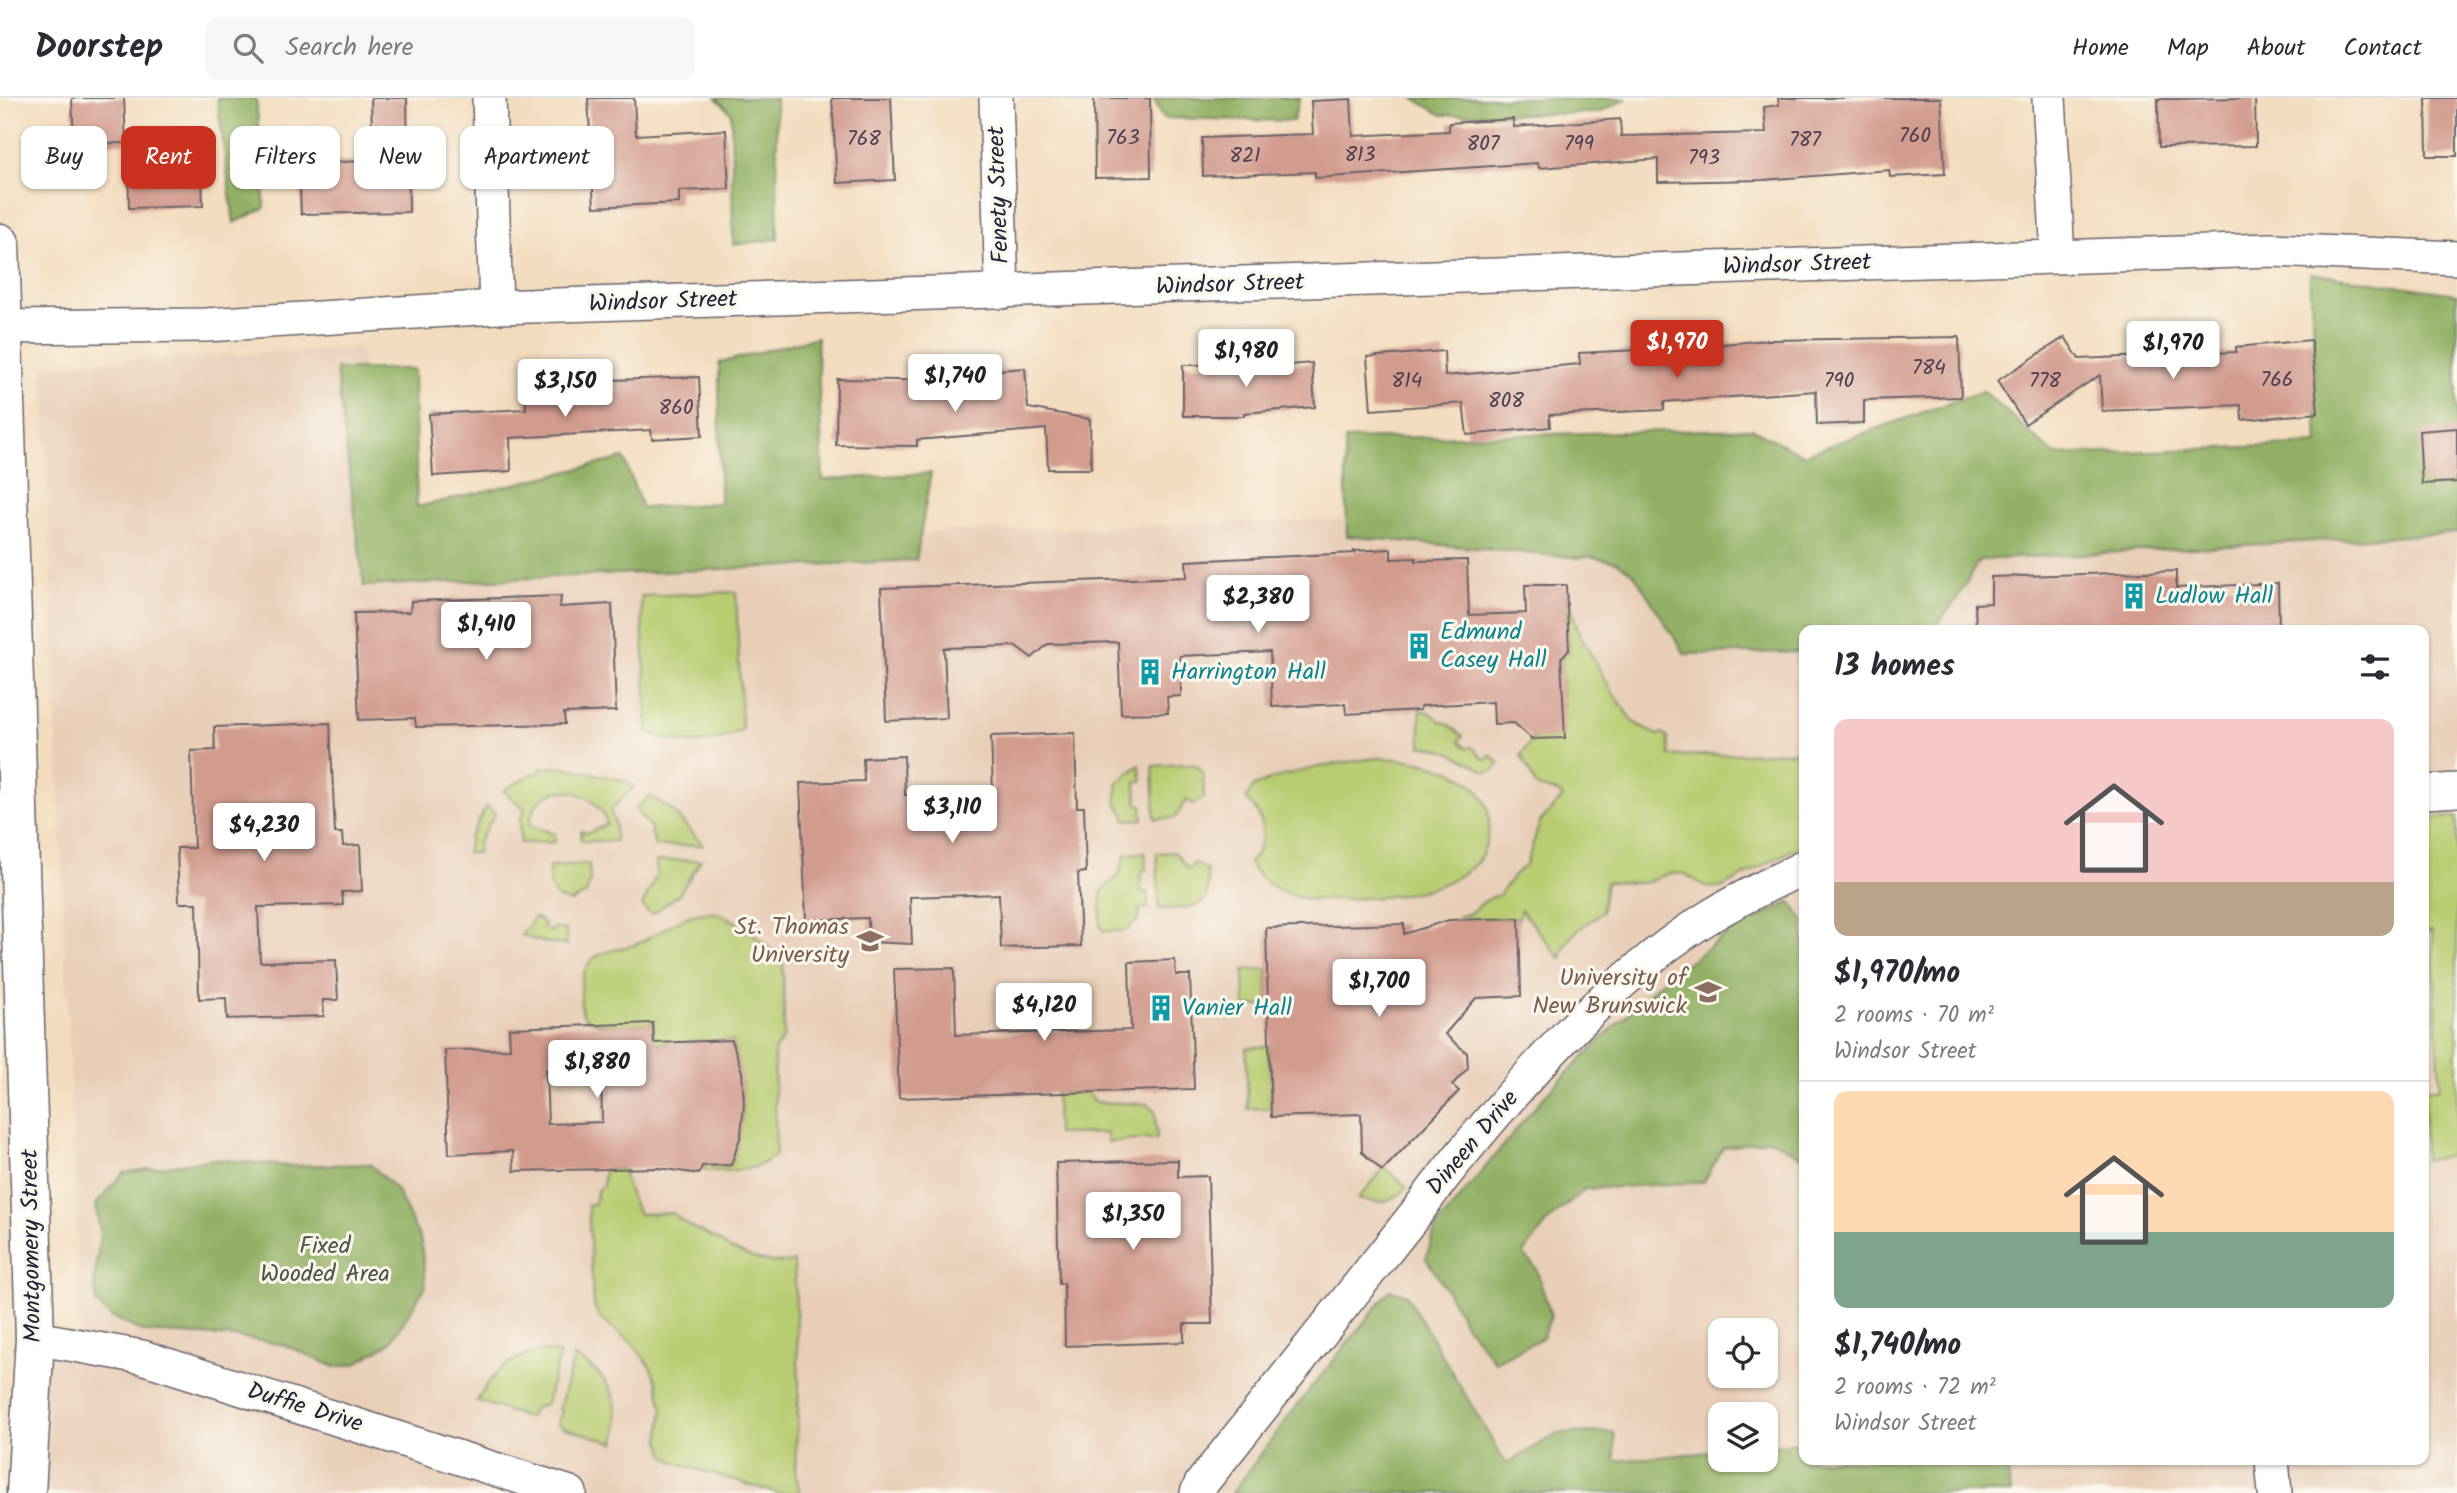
<!DOCTYPE html>
<meta charset="utf-8">
<style>
body{margin:0;font-family:Kalam,sans-serif;background:#f7f7f7;color:#2b2b33;height:100vh;display:flex;flex-direction:column;font-size:26px;white-space:nowrap}
*{box-sizing:border-box;margin:0}
p{font-size:23px;color:#7c7c81}
.icon{flex:none;width:38px;height:38px;fill:none;stroke:currentColor;stroke-width:2;stroke-linecap:round;stroke-linejoin:round}
.map{position:relative;flex:1;overflow:hidden}
.details{position:absolute;left:1799px;top:527px;width:630px;height:840px;display:flex;flex-direction:column;background:#fff;border-radius:14px;box-shadow:0 2px 5px #0004}
.details>*{flex:none}
.banner{position:absolute;left:21px;top:28px;width:665px;height:63px;display:flex;gap:14px}
.fabs{position:absolute;left:1708px;top:1220px;display:grid;gap:14px}
.fabs a{display:grid;place-items:center;width:70px;height:70px;border-radius:14px;background:#fff;box-shadow:0 2px 5px #0004;font-size:35px}
.price{position:absolute;translate:-50% -60px;padding:0 16px;border-radius:7px;background:#fff;color:#222;font-size:23px;line-height:46px;filter:drop-shadow(0 2px 4px #0008)}
.price::after{content:'';position:absolute;left:50%;top:42px;width:21px;height:16px;margin-left:-10px;background:inherit;clip-path:polygon(0 0,100% 0,50% 100%)}
.price.on{background:#c8321e;color:#fff}
ul{padding:0;list-style:none}
li{display:grid;align-content:center;gap:14px;height:371px;padding:0 35px}
li+li{border-top:2px solid #e1e1e2}
li span{display:grid;place-items:center;height:217px;border-radius:14px;color:#555}
li>.icon{margin-inline-start:auto}
span .icon{width:126px;height:126px;fill:#fffc;stroke-width:1}
li b{font-size:30px}
h2{display:flex;justify-content:space-between;align-items:center;height:84px;padding:0 35px;font-size:30px}
.pill{padding:0 24px;border-radius:14px;background:#fff;box-shadow:0 2px 5px #0004;font-size:24px;line-height:63px}
.pill.on{background:#c8321e;color:#fff}
header{display:flex;align-items:center;gap:42px;box-sizing:border-box;height:98px;padding:0 35px;background:#fff;border-bottom:2px solid #e1e1e2}
header strong{font-size:33px}
nav{display:flex;gap:38px;margin-inline-start:auto;font-size:24px}
.search{width:490px;height:63px;background:#f7f7f7;display:flex;align-items:center;gap:18px;box-sizing:border-box;padding:0 24px;border-radius:14px;color:#7c7c81;font-size:26px}
.map>svg:first-child{display:block}
.built{fill:#e8ceb7;fill-rule:evenodd}
.green{fill:#b7cc71;stroke:#6c7756;stroke-width:2}
.forest{fill:#91b063;stroke:#5a694f;stroke-width:2}
.building{fill:#d19b8e;fill-rule:evenodd}
.lines{fill:none;stroke-linecap:round;stroke-linejoin:round}
.minor-casing{stroke:#6b6369;stroke-width:36}
.tertiary-casing{stroke:#6b6369;stroke-width:41}
.minor{stroke:#fff;stroke-width:33}
.tertiary{stroke:#fff;stroke-width:38}
.labels{text-anchor:middle;dominant-baseline:central;stroke-width:6;stroke-linejoin:round;paint-order:stroke}
.number-label{font-size:21px;fill:#4e4050}
.street-label{font-size:24px;fill:#22223b;stroke:#fbf7ec}
.culture-label{font-size:24px;fill:#0d838f;stroke:#fbf7ec;text-anchor:start}
.education-label{font-size:24px;fill:#785e54;stroke:#fbf7ec;text-anchor:end}
.park-label{font-size:24px;fill:#4f554b;stroke:#fbf7ec}
</style>
<header>
<strong>Doorstep</strong>
<div class="search"><svg class="icon" aria-label="search" viewBox="0 0 24 24"><circle cx="10" cy="10" r="6"/><path d="M15 15l6 6"/></svg>Search here</div>
<nav><a>Home</a><a>Map</a><a>About</a><a>Contact</a></nav>
</header>
<div class="map">
<svg width="2457" height="1395" viewBox="0 0 2457 1395">
<rect width="100%" height="100%" fill="#fbf7ec"/>
<filter id="ink" filterUnits="userSpaceOnUse"><feTurbulence type="fractalNoise" baseFrequency=".0143" numOctaves="2"/><feDisplacementMap in="SourceGraphic" scale="14" xChannelSelector="R" yChannelSelector="G"/><feConvolveMatrix kernelMatrix="1 2 1 2 8 2 1 2 1" color-interpolation-filters="sRGB"/></filter>
<filter id="wash" filterUnits="userSpaceOnUse"><feTurbulence type="fractalNoise" baseFrequency=".00686" numOctaves="4" result="noise"/><feDisplacementMap in="SourceGraphic" scale="28" xChannelSelector="R" yChannelSelector="G"/><feGaussianBlur stdDeviation="1.57" result="paint"/><feColorMatrix in="noise" values="0 0 0 0 0 0 0 0 0 0 0 0 0 0 0 0 0 1.4 0 .05"/><feComposite in="paint" operator="in"/></filter>
<g filter="url(#wash)">
<rect width="100%" height="100%" fill="#f3dcbe"/>
<path class="built" d="M361,249L385,451L1325,422L1580,412L2457,399V1395H26L35,1240L80,1248L43,267ZM1804,532H2424V1362H1804ZM1720,1232H1766V1278H1720ZM1720,1316H1766V1362H1720Z"/>
<g class="green">
<path d="M1566,493L1579,535L1611,592L1633,624L1657,637L1663,635L1668,639L1670,658L1804,654V698L1797,700L1799,727L1804,728V746L1721,790L1706,789L1685,776L1671,775L1643,785L1606,784L1602,814C1585,827 1564,838 1561,861L1521,812L1519,820L1457,822L1458,819L1470,815L1488,801L1499,797L1515,776L1526,767L1540,724L1563,699L1557,694L1537,689L1521,657L1532,641L1564,634L1561,560L1569,552Z"/>
<path d="M736,494L742,632C707,649 684,649 648,634L641,498Z"/>
<path d="M1420,612L1429,614L1443,625L1445,624L1463,638L1459,643L1467,651L1471,648L1485,662L1490,657L1500,666L1492,673L1486,674C1465,662 1446,649 1421,648Z"/>
<path d="M1377,660C1423,661 1499,673 1488,736C1486,750 1480,764 1468,772C1426,803 1362,800 1313,802C1288,799 1263,787 1249,765C1268,745 1267,720 1246,701L1254,688C1294,672 1335,665 1377,660Z"/>
<polygon points="1191,666 1197,668 1203,674 1204,700 1194,706 1186,702 1175,720 1155,721 1153,668"/>
<polygon points="1139,667 1142,683 1136,684 1137,706 1142,707 1143,721 1125,722 1125,717 1116,704 1118,684"/>
<path d="M564,669L622,682L634,689L610,712L615,726V743H581V733L588,735L607,726C600,697 559,680 537,706C533,711 531,720 529,727L548,733V735H555V744L520,745V722L525,711L503,693L532,676L540,675V670Z"/>
<polygon points="650,698 672,712 703,747 655,748 650,729 635,711"/>
<polygon points="487,708 495,716 479,743 477,755 467,755 470,738"/>
<polygon points="2457,719 2457,1054 2446,1059 2424,1062 2424,992 2440,990 2432,833 2424,834 2424,720"/>
<path d="M1175,754L1188,771L1195,765L1207,772C1207,779 1209,789 1207,796C1204,813 1173,810 1159,811L1157,755Z"/>
<polygon points="1145,755 1146,772 1141,773 1141,794 1147,794 1148,810 1140,811 1138,822 1125,833 1104,833 1100,828 1101,794 1119,777 1125,756"/>
<polygon points="701,762 679,796 651,817 642,807 657,777 656,763"/>
<path d="M589,766L590,783L586,796L571,804C549,801 549,786 549,768Z"/>
<path d="M711,814C739,819 761,844 783,862L784,939L774,953L776,1056C757,1075 731,1073 706,1073L702,1068L731,1067C747,1018 747,992 732,942L654,945L653,925C637,925 588,933 582,914C580,909 581,903 581,898C581,885 582,872 592,862C603,851 623,852 637,846C666,833 676,817 711,814Z"/>
<polygon points="535,819 545,826 542,830 552,834 553,830 566,832 567,847 542,844 521,837"/>
<polygon points="1267,871 1268,907 1245,908 1244,872"/>
<polygon points="1269,948 1271,1010 1248,1011 1246,950"/>
<polygon points="1089,994 1090,999 1094,1004 1147,1006 1155,1014 1157,1041 1107,1044 1107,1035 1057,1036 1056,995"/>
<path d="M1385,1069L1407,1090C1391,1106 1379,1106 1358,1101Z"/>
<path d="M604,1071H623C626,1086 631,1102 639,1116L673,1115C685,1127 695,1131 710,1138C717,1141 723,1146 729,1150C753,1161 768,1167 794,1164L799,1285L795,1373L800,1395H777L693,1370L673,1363L665,1357L660,1341L663,1311L657,1284L650,1268L632,1245L601,1221L595,1211L593,1199L588,1107L594,1106L598,1091L603,1088Z"/>
<path d="M543,1253L560,1256L546,1306L534,1310L529,1320L477,1303C492,1275 510,1258 543,1253Z"/>
<path d="M574,1259C611,1278 623,1304 615,1345L562,1329L558,1326L562,1312L559,1311Z"/>
</g>
<g class="forest">
<polygon points="217,0 256,0 265,110 234,125"/>
<polygon points="716,0 776,0 778,141 733,147 731,15"/>
<polygon points="1153,0 1300,0 1293,23 1164,20"/>
<polygon points="1413,0 1628,0 1598,15 1442,17"/>
<polygon points="2310,175 2457,196 2457,435 1979,462 1959,498 1933,532 1804,532 1804,554 1685,556 1634,476 1616,464 1589,458 1580,460 1347,438 1345,341 1753,331 1803,357 1983,293 2055,357 2318,346"/>
<polygon points="817,239 823,382 931,375 916,462 364,488 336,271 414,271 417,409 624,360 642,410 720,405 719,265"/>
<polygon points="1790,804 1804,823 1804,1060 1771,1041 1723,1050 1704,1084 1585,1091 1550,1121 1523,1156 1536,1170 1551,1218 1542,1240 1495,1264 1466,1228 1449,1196 1426,1160 1436,1129 1545,997 1603,940 1661,884 1730,834"/>
<polygon points="212,1061 290,1068 370,1066 396,1091 421,1143 426,1188 390,1245 355,1266 335,1269 285,1247 237,1239 144,1234 111,1219 97,1206 94,1184 100,1135 96,1106 123,1075"/>
<polygon points="1390,1192 1406,1196 1506,1366 1558,1335 1613,1334 1615,1336 1615,1363 1720,1353 1720,1362 1766,1362 1766,1348 1804,1345 1804,1362 2006,1362 2011,1395 1232,1395 1295,1310"/>
</g>
<g id="blocks">
<g class="building">
<polygon points="72,0 124,0 126,45 74,46"/>
<polygon points="371,0 407,0 409,114 301,116 299,65 373,63"/>
<polygon points="588,0 634,0 636,37 726,32 729,91 679,93 679,105 594,109"/>
<polygon points="832,0 891,0 895,82 837,85"/>
<polygon points="1094,0 1150,0 1151,79 1095,80"/>
<polygon points="1778,0 1941,0 1945,76 1890,79 1889,72 1763,82 1658,84 1658,61 1539,70 1538,65 1315,80 1315,74 1203,78 1202,40 1313,36 1311,3 1351,1 1353,38 1449,33 1449,25 1513,21 1514,29 1620,21 1621,38 1766,35 1764,9 1779,7"/>
<polygon points="2255,0 2256,48 2159,49 2158,1"/>
<polygon points="2426,0 2457,0 2457,58 2427,58"/>
<polygon points="201,53 203,108 129,110 128,54"/>
<polygon points="1959,239 1961,299 1864,302 1864,325 1817,327 1816,293 1664,304 1664,312 1549,317 1550,329 1467,337 1463,305 1371,312 1367,259 1444,253 1445,278 1580,266 1579,255 1679,250 1768,242"/>
<polygon points="2065,239 2079,261 2236,254 2236,249 2311,242 2318,315 2242,322 2241,307 2102,313 2100,277 2025,326 1997,283"/>
<polygon points="1312,265 1315,309 1244,315 1244,318 1183,318 1183,267 1243,267 1243,271"/>
<polygon points="1025,270 1028,310 1090,321 1091,371 1048,371 1046,331 917,342 917,348 836,347 837,281 958,283 958,275"/>
<polygon points="699,279 702,338 652,341 651,332 510,340 511,373 433,378 429,316 526,311 525,285"/>
<polygon points="2457,330 2457,384 2422,386 2419,333"/>
<polygon points="1391,451 1391,461 1416,460 1416,463 1467,462 1469,517 1526,515 1525,487 1566,487 1569,552 1561,560 1565,640 1532,641 1514,625 1494,626 1493,604 1421,608 1420,612 1346,616 1345,606 1272,609 1270,554 1180,558 1181,598 1167,599 1168,615 1121,616 1118,544 1048,546 1032,560 1016,548 944,550 947,620 886,623 881,490 1187,479 1186,463 1355,455 1354,453"/>
<polygon points="2176,473 2176,490 2278,485 2279,532 1976,532 1975,506 1991,505 1991,479"/>
<polygon points="561,498 560,509 612,506 616,613 564,615 565,626 416,629 415,620 359,622 354,515 410,514 411,503"/>
<polygon points="330,625 335,735 342,735 343,748 360,747 362,793 342,794 343,807 258,809 260,864 336,862 338,902 323,902 324,918 227,921 226,900 199,901 197,805 179,805 177,750 194,750 191,653 215,652 214,629"/>
<polygon points="1075,635 1077,709 1084,709 1086,774 1078,775 1081,848 1001,850 999,796 910,799 912,846 869,844 868,820 806,822 800,685 864,683 863,660 904,658 905,697 993,694 991,638"/>
<polygon points="1519,820 1521,898 1476,900 1445,936 1467,955 1468,970 1452,987 1459,993 1382,1073 1362,1054 1361,1016 1271,1019 1266,830 1404,826 1404,836 1449,822"/>
<polygon points="1175,862 1176,877 1190,877 1194,991 899,1000 894,871 954,870 956,937 1131,932 1129,864"/>
<path d="M653,925L654,945L732,942L742,974L744,1006L741,1037L731,1067L702,1068L699,1076L658,1070L514,1073L513,1053L449,1056L445,952L510,951L509,930ZM601,970L602,1024L548,1026L546,972Z"/>
<polygon points="1178,1062 1178,1079 1208,1078 1212,1226 1184,1226 1184,1244 1065,1248 1064,1185 1059,1186 1056,1065"/>
</g>
</g>
</g>
<g filter="url(#ink)">
<use href="#blocks" fill-opacity="0" stroke="#6b6369" stroke-width="2"/>
<g class="lines">
<g class="minor-casing">
<g id="minor">
<polyline points="489,0 496,209"/>
<polyline points="996,0 1002,194"/>
<polyline points="2049,0 2058,158"/>
<polyline points="3,229 206,227 496,209 2271,152 2457,160"/>
<polyline points="2424,694 2457,692"/>
<polyline points="35,1240 142,1259 570,1395"/>
<polyline points="2272,1362 2275,1395"/>
<path d="M1197,1395L1201,1386L1417,1114C1444,1076 1474,1041 1504,1006C1564,937 1631,867 1709,819C1739,800 1773,785 1804,769"/>
</g>
</g>
<g class="tertiary-casing">
<polyline id="tertiary" points="0,145 35,1240 26,1395"/>
</g>
<use href="#minor" class="minor"/>
<use href="#tertiary" class="tertiary"/>
</g>
</g>
<defs>
<g id="building-bare" transform="scale(2.1)"><path d="M-4-6H4V6H1V3H-1V6H-4ZM-2.5-4.3h1.7v1.8h-1.7ZM.8-4.3h1.7v1.8H.8ZM-2.5-1h1.7V.8h-1.7ZM.8-1h1.7V.8H.8Z" fill="#0f9aa8" stroke="#fbf7ec" stroke-width="2.5" paint-order="stroke"/></g>
<g id="university-bare" transform="scale(2.1)"><path d="M0-5L7-2L0 1L-7-2ZM-4 1L0 2.5L4 1V4Q0 6-4 4Z" fill="#8d6e63" stroke="#fbf7ec" stroke-width="2.5" paint-order="stroke"/></g>
</defs>
<g fill-rule="evenodd">
<use href="#building-bare" x="2134" y="498"/>
<use href="#building-bare" x="1419" y="548"/>
<use href="#building-bare" x="1150" y="574"/>
<use href="#university-bare" x="870" y="843"/>
<use href="#university-bare" x="1708" y="894"/>
<use href="#building-bare" x="1161" y="910"/>
</g>
<g class="labels">
<g class="number-label">
<text x="1915" y="38">760</text>
<text x="1123" y="40">763</text>
<text x="864" y="41">768</text>
<text x="1805" y="42">787</text>
<text x="1483" y="46">807</text>
<text x="1579" y="46">799</text>
<text x="1360" y="57">813</text>
<text x="1245" y="58">821</text>
<text x="1704" y="60">793</text>
<text x="1929" y="270">784</text>
<text x="2277" y="282">766</text>
<text x="1407" y="283">814</text>
<text x="1839" y="283">790</text>
<text x="2045" y="283">778</text>
<text x="1506" y="303">808</text>
<text x="676" y="310">860</text>
</g>
<g class="street-label">
<text transform="translate(999 97) rotate(-92)">Fenety Street</text>
<text transform="translate(1797 167) rotate(-2)">Windsor Street</text>
<text transform="translate(1230 187) rotate(-2)">Windsor Street</text>
<text transform="translate(663 204) rotate(-2)">Windsor Street</text>
<text transform="translate(1473 1045) rotate(-50)">Dineen Drive</text>
<text transform="translate(32 1148) rotate(-91)">Montgomery Street</text>
<text transform="translate(305 1310) rotate(17)">Duffie Drive</text>
</g>
<g class="culture-label">
<text x="2155" y="498">Ludlow Hall</text>
<text x="1440" y="534">Edmund<tspan x="1440" dy="28">Casey Hall</tspan></text>
<text x="1171" y="574">Harrington Hall</text>
<text x="1182" y="910">Vanier Hall</text>
</g>
<g class="education-label">
<text x="849" y="829">St. Thomas<tspan x="849" dy="28">University</tspan></text>
<text x="1687" y="880">University of<tspan x="1687" dy="28">New Brunswick</tspan></text>
</g>
<g class="park-label">
<text x="325" y="1148">Fixed<tspan x="325" dy="28">Wooded Area</tspan></text>
</g>
</g>
</svg>
<div class="fabs">
<a><svg class="icon" aria-label="locate" viewBox="0 0 24 24"><circle cx="12" cy="12" r="6"/><path d="M12 2v4M12 18v4M2 12h4M18 12h4"/></svg></a>
<a><svg class="icon" aria-label="layers" viewBox="0 0 24 24"><path d="M12 4l9 5-9 5-9-5zM3 14l9 5 9-5"/></svg></a>
</div>
<b class="price on" style="left:1677px;top:282px">$1,970</b>
<b class="price" style="left:2173px;top:283px">$1,970</b>
<b class="price" style="left:1246px;top:291px">$1,980</b>
<b class="price" style="left:955px;top:316px">$1,740</b>
<b class="price" style="left:565px;top:321px">$3,150</b>
<b class="price" style="left:1258px;top:537px">$2,380</b>
<b class="price" style="left:486px;top:564px">$1,410</b>
<b class="price" style="left:952px;top:747px">$3,110</b>
<b class="price" style="left:264px;top:765px">$4,230</b>
<b class="price" style="left:1379px;top:921px">$1,700</b>
<b class="price" style="left:1044px;top:945px">$4,120</b>
<b class="price" style="left:597px;top:1002px">$1,880</b>
<b class="price" style="left:1133px;top:1154px">$1,350</b>
<div class="banner">
<a class="pill">Buy</a>
<a class="pill on">Rent</a>
<a class="pill">Filters</a>
<a class="pill">New</a>
<a class="pill">Apartment</a>
</div>
<section class="details">
<h2>13 homes<svg class="icon" aria-label="filters" viewBox="0 0 24 24"><path d="M4 7h16M4 17h16"/><circle cx="9" cy="7" r="2"/><circle cx="15" cy="17" r="2"/></svg></h2>
<ul>
<li><span style="background:linear-gradient(#f6c9c9 75%,#b9a48a 0)"><svg class="icon" aria-label="home" viewBox="0 0 24 24"><path d="M3 11l9-7 9 7M6 9v11h12V9"/></svg></span><div><b>$1,970/mo</b><p>2 rooms · 70 m²</p><p>Windsor Street</p></div></li>
<li><span style="background:linear-gradient(#ffd9b3 65%,#7fa58c 0)"><svg class="icon" aria-label="home" viewBox="0 0 24 24"><path d="M3 11l9-7 9 7M6 9v11h12V9"/></svg></span><div><b>$1,740/mo</b><p>2 rooms · 72 m²</p><p>Windsor Street</p></div></li>
</ul>
</section>
</div>
